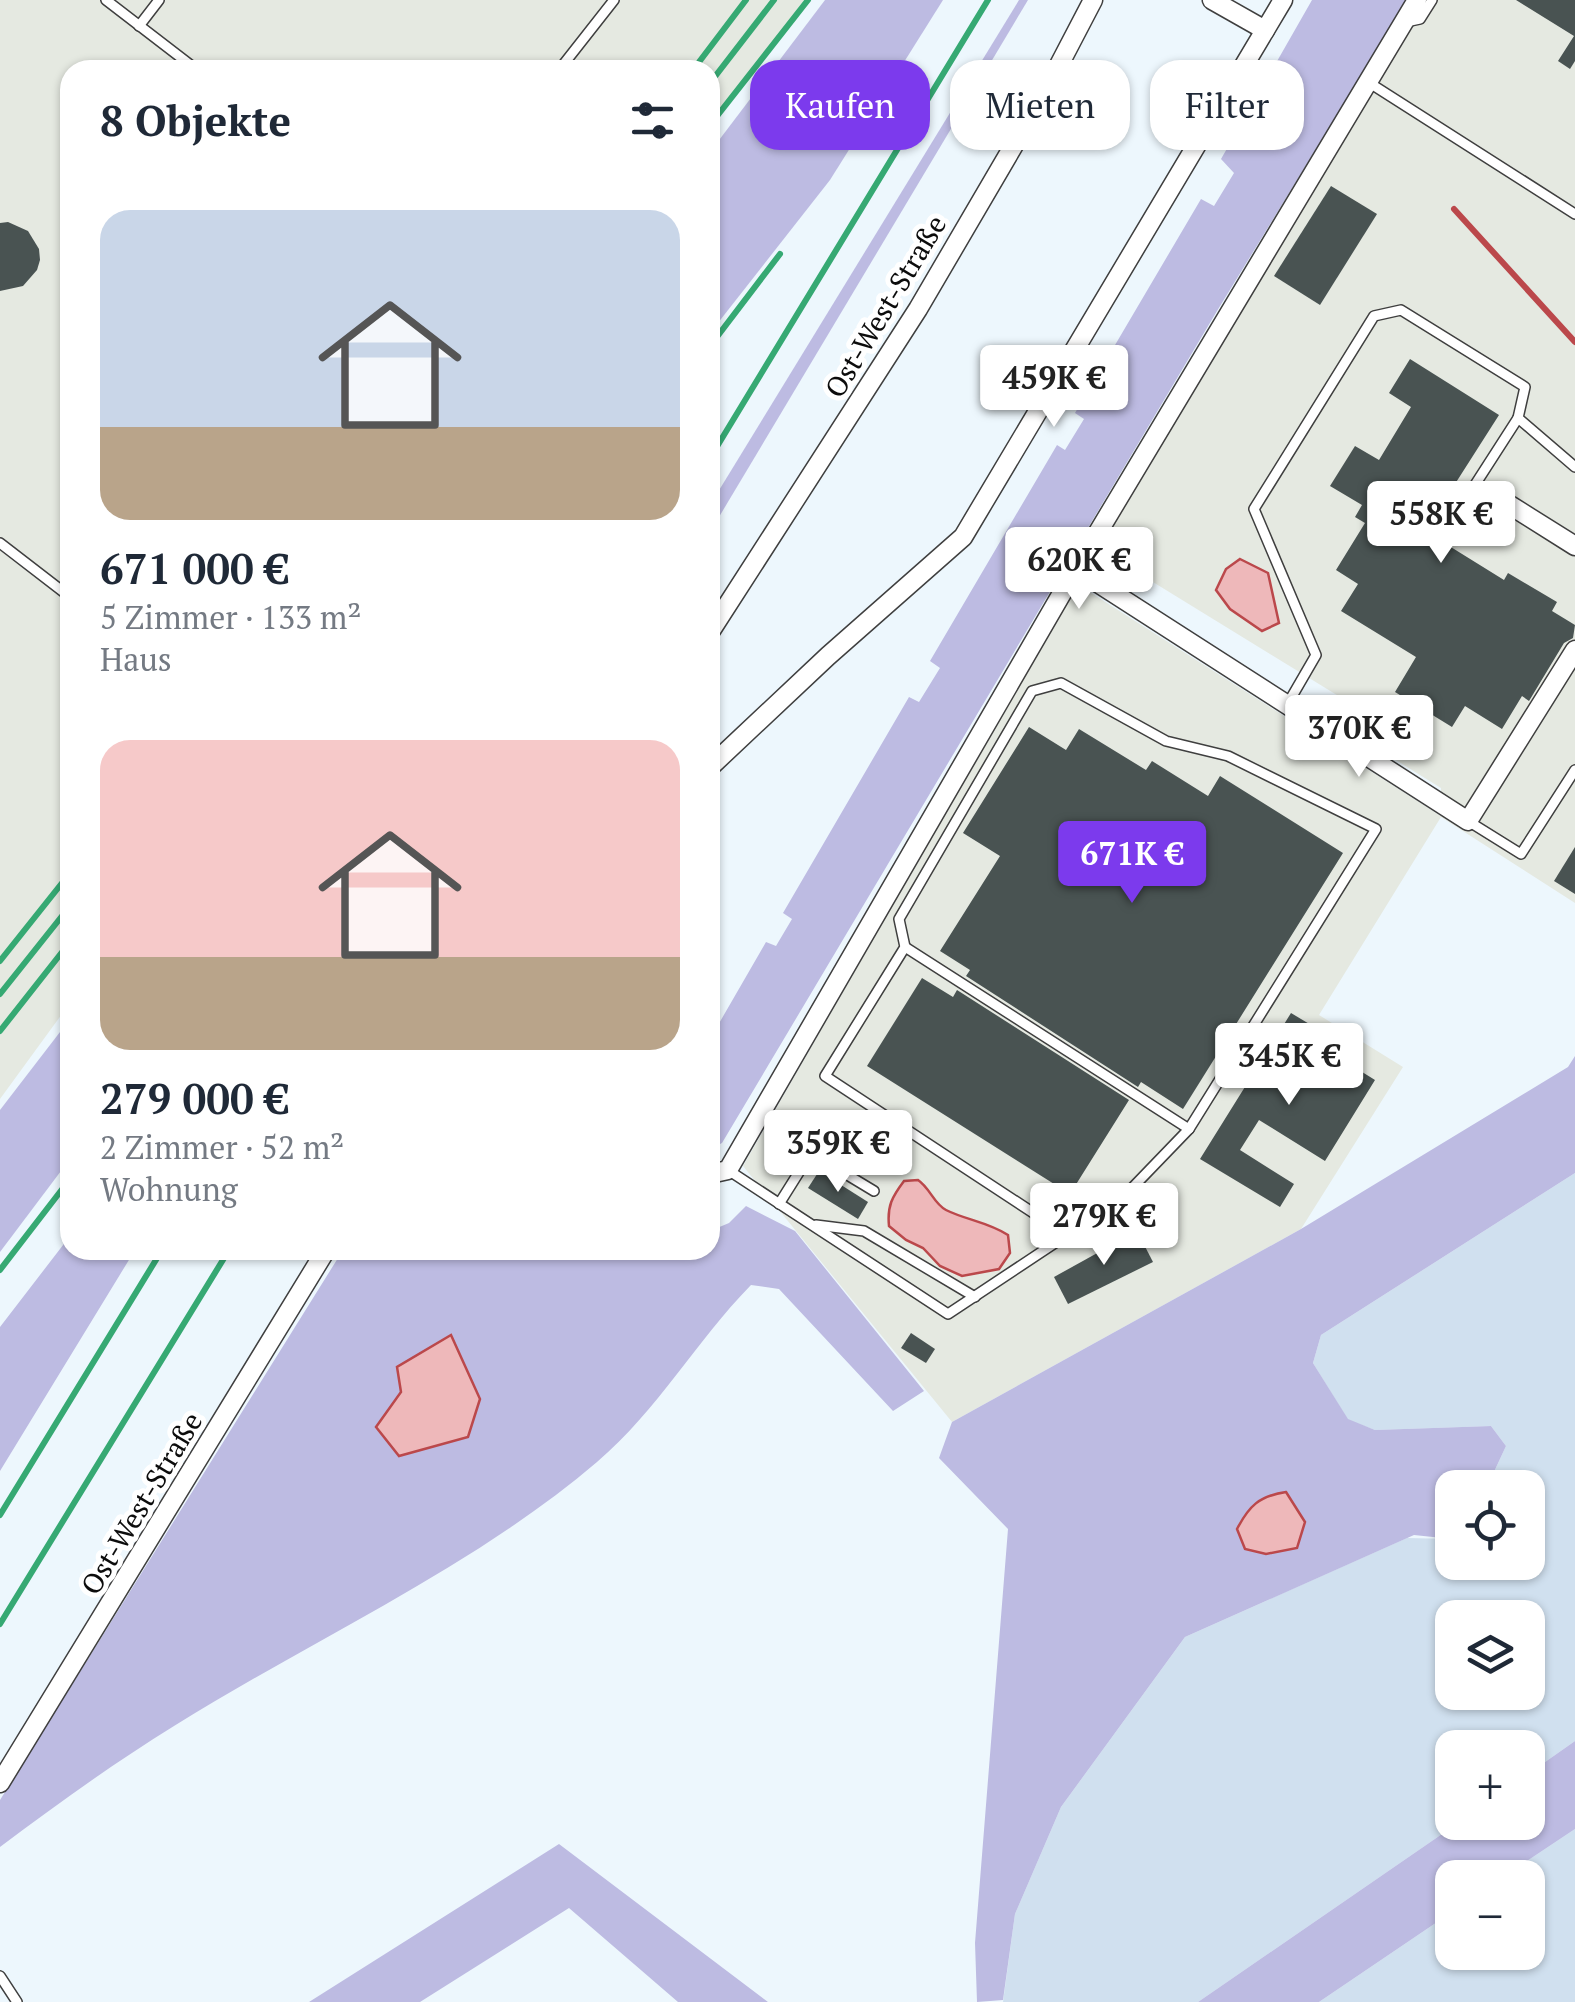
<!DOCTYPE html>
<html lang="de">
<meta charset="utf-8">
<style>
body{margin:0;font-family:"PT Serif",serif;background:#f2f2f3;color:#1f2937;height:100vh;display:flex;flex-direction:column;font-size:38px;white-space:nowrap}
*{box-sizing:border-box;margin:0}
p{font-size:32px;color:#747a83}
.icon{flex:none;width:55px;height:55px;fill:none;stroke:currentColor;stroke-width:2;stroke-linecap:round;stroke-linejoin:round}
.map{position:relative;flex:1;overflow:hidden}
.side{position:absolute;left:60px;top:60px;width:660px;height:1200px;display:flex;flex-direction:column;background:#fff;border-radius:30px;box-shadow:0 2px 8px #0004}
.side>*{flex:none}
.guide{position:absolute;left:750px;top:60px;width:675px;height:90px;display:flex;gap:20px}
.fabs{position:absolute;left:1435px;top:1470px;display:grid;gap:20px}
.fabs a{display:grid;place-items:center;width:110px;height:110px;border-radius:20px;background:#fff;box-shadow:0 2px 8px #0004;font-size:50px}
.price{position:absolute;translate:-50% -85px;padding:0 22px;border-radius:10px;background:#fff;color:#222;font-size:32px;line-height:65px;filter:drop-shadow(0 2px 5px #0008)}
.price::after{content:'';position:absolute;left:50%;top:60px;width:30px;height:22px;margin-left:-15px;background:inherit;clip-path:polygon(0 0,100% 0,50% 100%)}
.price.on{background:#7c3aed;color:#fff}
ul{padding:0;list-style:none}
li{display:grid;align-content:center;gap:20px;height:530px;padding:0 40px}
li span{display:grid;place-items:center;height:310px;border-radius:30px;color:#555}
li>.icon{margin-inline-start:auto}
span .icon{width:180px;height:180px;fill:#fffc;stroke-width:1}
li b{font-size:42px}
h2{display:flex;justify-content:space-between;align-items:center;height:120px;padding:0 40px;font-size:42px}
.tag{padding:0 35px;border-radius:30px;background:#fff;box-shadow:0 2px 8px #0004;font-size:35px;line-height:90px}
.tag.on{background:#7c3aed;color:#fff}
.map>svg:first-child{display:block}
.industrial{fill:#e5e9e1}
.farmland{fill:#d0e0ef;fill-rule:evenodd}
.green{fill:#bdbbe2}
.water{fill:#eeb8ba;stroke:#bb484b;stroke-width:2.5}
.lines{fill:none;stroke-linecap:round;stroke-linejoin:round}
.stream{stroke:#bb484b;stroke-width:6}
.building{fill:#495352}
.lane-casing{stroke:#3f3f3f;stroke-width:12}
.street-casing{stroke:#3f3f3f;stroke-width:21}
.lane{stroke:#fff;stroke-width:9}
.street{stroke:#fff;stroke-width:18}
.rail{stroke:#36a973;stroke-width:6}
.labels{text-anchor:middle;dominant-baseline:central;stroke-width:10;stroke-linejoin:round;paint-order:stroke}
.street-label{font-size:28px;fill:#0c0c0c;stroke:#fff}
</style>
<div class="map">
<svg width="1575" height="2002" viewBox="0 0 1575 2002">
<rect width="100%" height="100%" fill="#edf7fd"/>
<g class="industrial">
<polygon points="0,0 804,0 710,129 710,70 70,70 70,1003 0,1099"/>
<polygon points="1426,0 1575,0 1575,903 1441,817 1319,1015 1403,1067 1301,1229 952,1422 743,1166 1077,584 1441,816 1441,788 1333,721 1345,700 1096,547"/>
</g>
<g class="farmland">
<path d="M1575,1173V1741L1528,1774V1748H1452V1822L1458,1823L1198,2002H1003L1015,1914L1061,1807L1185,1637L1407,1538L1452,1539V1562H1528V1488L1487,1487L1506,1446L1491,1426L1375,1430L1348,1420L1313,1363L1321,1335ZM1452,1618H1528V1692H1452Z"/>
<polygon points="1575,1829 1575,2002 1319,2002 1452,1912 1452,1952 1528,1952 1528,1878 1503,1877"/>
</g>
<g class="green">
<polygon points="825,0 943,0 830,180 710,333 710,152"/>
<polygon points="1019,0 1028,0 710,532 710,505"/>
<polygon points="1312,0 1407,0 1217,311 722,1143 710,1149 710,1039 766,942 776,946 792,919 783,913 909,697 919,702 940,668 930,661 1057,445 1065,450 1084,419 1075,413 1201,199 1214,206 1234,173 1221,159"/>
<polygon points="70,1019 70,1159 0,1252 0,1110"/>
<polygon points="1575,1056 1575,1173 1321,1335 1313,1363 1348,1419 1375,1430 1491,1426 1506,1446 1487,1487 1452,1488 1452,1539 1414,1535 1185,1637 1061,1807 1015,1914 1003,2000 977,2002 975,1943 1008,1529 939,1458 952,1422 1301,1229 1568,1067"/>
<path d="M746,1206L795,1231L924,1391L893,1411L779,1289L751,1285C696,1341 658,1410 597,1462C470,1570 315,1638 174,1726C114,1763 56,1805 0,1847V1800L343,1250H710V1231L729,1223Z"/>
<polygon points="70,1236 70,1250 135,1250 0,1471 0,1327"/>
<polygon points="1575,1741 1575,1829 1503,1877 1452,1878 1452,1912 1319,2002 1198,2002 1458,1823 1528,1822 1528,1774"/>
<polygon points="559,1844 768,2002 678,2002 569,1908 420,2002 309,2002"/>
</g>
<g class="water">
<polygon points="1240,559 1268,573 1279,623 1262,631 1230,609 1216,590 1226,569"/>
<path d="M918,1180C930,1188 934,1204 946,1210C966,1220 988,1222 1008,1235L1010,1253L999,1269L962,1276L940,1266L923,1248L906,1240L889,1226C887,1206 892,1197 904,1181Z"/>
<polygon points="451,1335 480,1399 468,1437 399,1456 376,1427 401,1392 397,1367"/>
<path d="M1286,1492L1305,1522L1297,1548L1266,1554L1245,1549L1237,1529C1249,1506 1259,1496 1286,1492Z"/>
</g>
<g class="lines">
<polyline class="stream" points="1454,209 1575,342"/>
</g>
<g class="building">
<polygon points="1516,0 1575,0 1575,61 1570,69 1558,61 1574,36"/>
<polygon points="1331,186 1377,214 1320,305 1274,276"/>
<polygon points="8,222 28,231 39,249 40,260 37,270 23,286 0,291 0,223"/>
<polygon points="1410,359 1499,415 1425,531 1504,580 1508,573 1557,602 1552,611 1575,625 1573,638 1564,643 1529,701 1522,696 1502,729 1465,706 1452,727 1395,692 1416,657 1341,611 1358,584 1336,570 1365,523 1355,517 1362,505 1330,486 1355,446 1379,460 1411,407 1389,393"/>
<polygon points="1029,727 1066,750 1079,729 1146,770 1152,761 1208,796 1220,776 1343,853 1183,1109 1141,1082 1138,1087 966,976 970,970 940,951 1000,856 963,833"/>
<polygon points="1575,847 1575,894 1554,881"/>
<polygon points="922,978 953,997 957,990 1129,1100 1070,1194 867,1066"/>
<polygon points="1291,1013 1316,1028 1309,1039 1375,1080 1325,1161 1259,1120 1240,1150 1294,1184 1280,1207 1200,1159"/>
<polygon points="819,1171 868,1202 858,1219 808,1188"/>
<polygon points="1137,1231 1153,1262 1068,1304 1054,1277"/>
<polygon points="911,1333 935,1349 926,1363 901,1348"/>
</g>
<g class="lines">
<g class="lane-casing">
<g id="lane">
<polyline points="106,0 197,70"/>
<polyline points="1406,22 1420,19 1432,0"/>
<polyline points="139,26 159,0"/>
<polyline points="559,70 614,0"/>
<polyline points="1368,82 1575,214"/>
<polyline points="1453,519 1518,418"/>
<polyline points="0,543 70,597"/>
<polyline points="1287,705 1316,655 1254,509 1374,316 1401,310 1525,387 1518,418 1575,467"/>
<polyline points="1468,821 1521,854 1575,770"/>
<polyline points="905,947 1189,1129"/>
<polyline points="728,1170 948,1314 1067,1235 1108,1213 1189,1129 1376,829 1228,756 1166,741 1061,683 1032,691 899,919 905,947 825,1076 1067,1235"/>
<polyline points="779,1204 811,1153 874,1191"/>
<polyline points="816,1225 864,1231 975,1297"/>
<polyline points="0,1976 17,2002"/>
</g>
</g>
<g class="street-casing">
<g id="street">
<polyline points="1212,0 1265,30"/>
<polyline points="1497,497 1575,546"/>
<polyline points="1076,569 1468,821 1575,650"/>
<polyline points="710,632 918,309 1045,92 1093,0"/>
<polyline points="710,767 828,656 963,537 1283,0"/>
<polyline points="710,1174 728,1170 1076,569 1417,0"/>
<polyline points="0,1783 326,1250"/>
</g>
</g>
<use href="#lane" class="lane"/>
<use href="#street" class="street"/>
<g class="rail">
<polyline points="693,70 746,0"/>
<polyline points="710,83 774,0"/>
<polyline points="710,125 808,0"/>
<polyline points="710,346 780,254"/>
<polyline points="710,458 988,0"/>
<polyline points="0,961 70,873"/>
<polyline points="0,994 70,906"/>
<polyline points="0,1031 70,942"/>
<polyline points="0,1270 70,1179"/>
<polyline points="0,1515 162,1250"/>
<polyline points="0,1624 229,1250"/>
</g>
</g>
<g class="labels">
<g class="street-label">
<text transform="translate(885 306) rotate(-59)">Ost-West-Straße</text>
<text transform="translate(141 1503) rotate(-59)">Ost-West-Straße</text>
</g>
</g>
</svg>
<div class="fabs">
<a><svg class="icon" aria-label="locate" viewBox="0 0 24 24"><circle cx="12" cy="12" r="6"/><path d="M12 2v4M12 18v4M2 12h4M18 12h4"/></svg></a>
<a><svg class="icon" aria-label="layers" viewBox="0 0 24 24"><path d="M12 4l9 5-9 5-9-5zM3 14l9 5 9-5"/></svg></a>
<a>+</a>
<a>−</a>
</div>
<b class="price" style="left:1054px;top:430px">459K €</b>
<b class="price" style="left:1441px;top:566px">558K €</b>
<b class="price" style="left:1079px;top:612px">620K €</b>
<b class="price" style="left:1359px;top:780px">370K €</b>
<b class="price on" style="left:1132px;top:906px">671K €</b>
<b class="price" style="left:1289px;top:1108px">345K €</b>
<b class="price" style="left:838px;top:1195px">359K €</b>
<b class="price" style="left:1104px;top:1268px">279K €</b>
<div class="guide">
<a class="tag on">Kaufen</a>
<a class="tag">Mieten</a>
<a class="tag">Filter</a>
</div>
<section class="side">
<h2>8 Objekte<svg class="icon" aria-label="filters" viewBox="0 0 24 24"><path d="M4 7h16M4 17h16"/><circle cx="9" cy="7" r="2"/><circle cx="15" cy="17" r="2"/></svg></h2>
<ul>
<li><span style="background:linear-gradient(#c9d6e8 70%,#b9a48a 0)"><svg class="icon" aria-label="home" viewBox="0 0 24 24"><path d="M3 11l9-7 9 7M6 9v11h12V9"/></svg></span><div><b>671 000 €</b><p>5 Zimmer · 133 m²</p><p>Haus</p></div></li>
<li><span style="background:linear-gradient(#f6c9c9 70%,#b9a48a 0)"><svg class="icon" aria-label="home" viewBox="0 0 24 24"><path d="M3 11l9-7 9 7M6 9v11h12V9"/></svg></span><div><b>279 000 €</b><p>2 Zimmer · 52 m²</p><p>Wohnung</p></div></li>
</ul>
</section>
</div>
